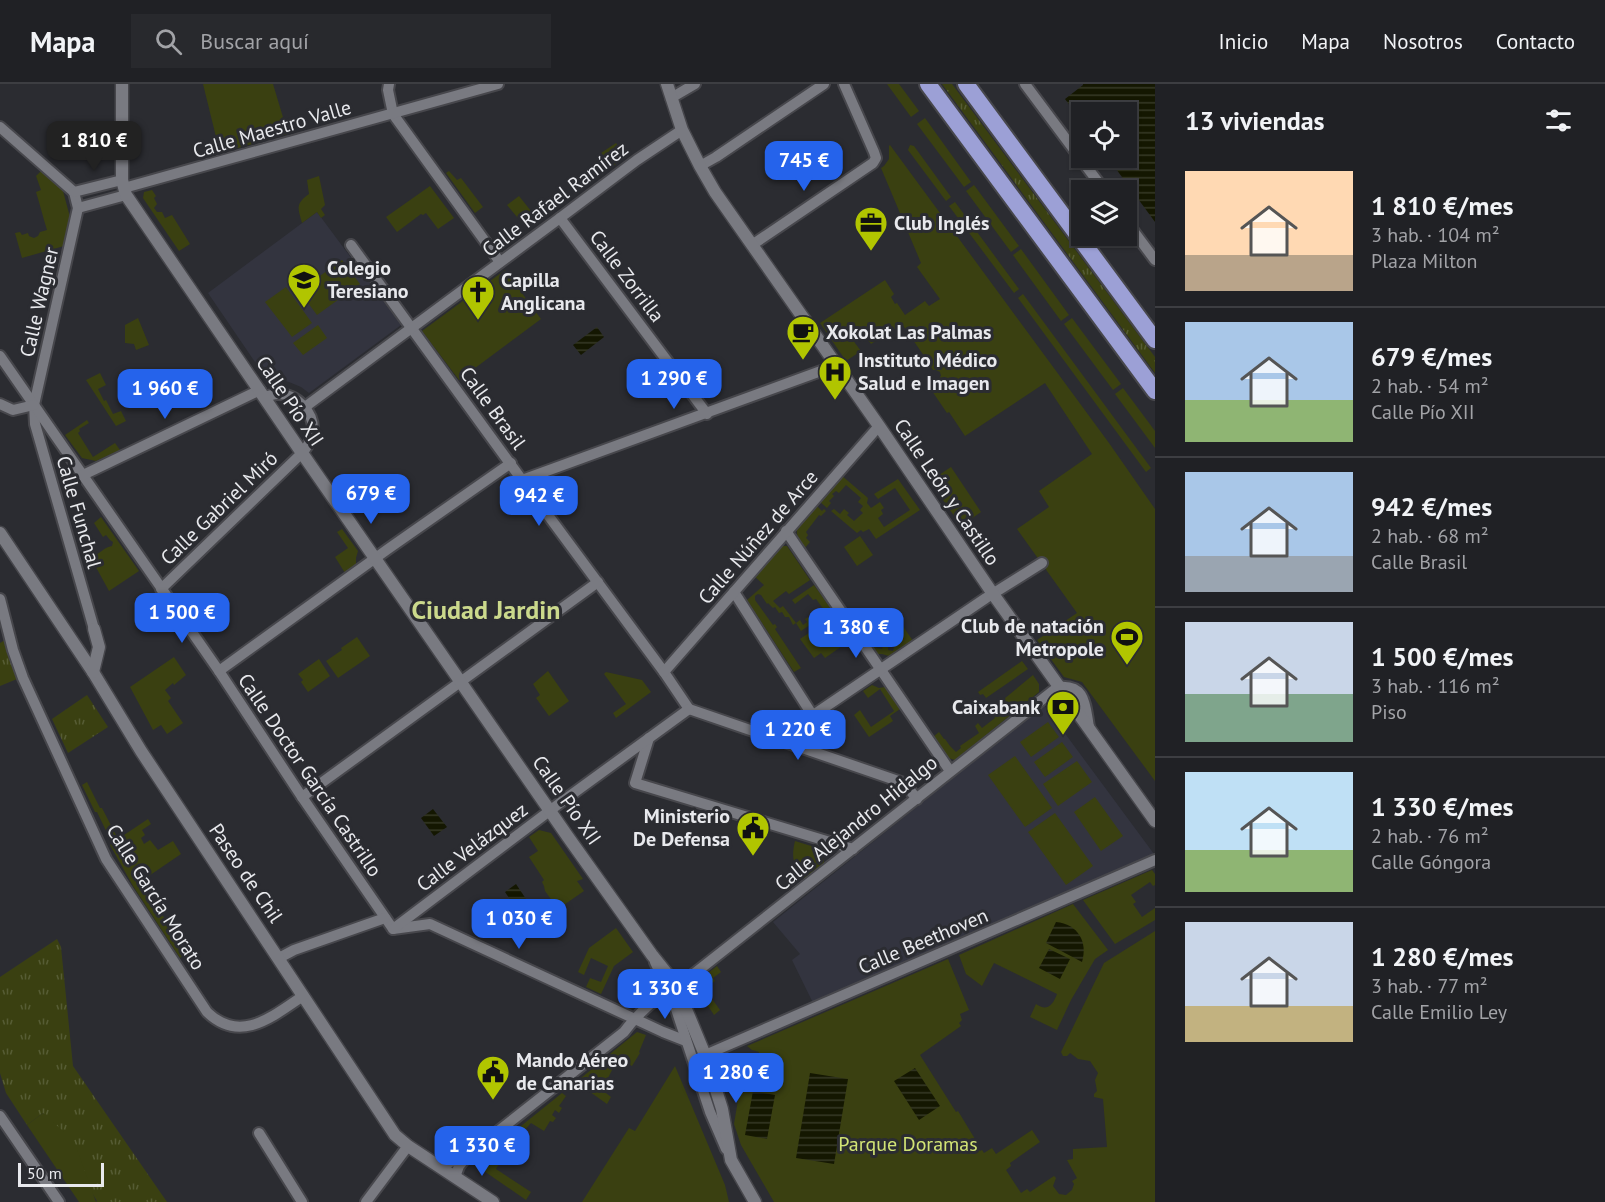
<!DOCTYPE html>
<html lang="es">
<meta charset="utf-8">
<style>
body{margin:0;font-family:"PT Sans",sans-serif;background:#28292d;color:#f1f3f6;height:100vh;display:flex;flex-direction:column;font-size:22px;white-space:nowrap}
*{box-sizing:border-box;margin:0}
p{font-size:20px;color:#a2a3a7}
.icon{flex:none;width:33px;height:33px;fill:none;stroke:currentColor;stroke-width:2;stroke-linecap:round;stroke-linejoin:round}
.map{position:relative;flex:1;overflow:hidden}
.sheet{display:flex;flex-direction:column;background:#202125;width:450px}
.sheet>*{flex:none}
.tools{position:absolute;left:1071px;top:18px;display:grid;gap:12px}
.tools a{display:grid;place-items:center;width:66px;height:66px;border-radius:0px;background:#202125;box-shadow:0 2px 4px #0004,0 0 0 2px #3d3e42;font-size:30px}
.scale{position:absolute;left:18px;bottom:15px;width:86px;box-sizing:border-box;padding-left:6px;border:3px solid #e8e9ed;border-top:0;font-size:16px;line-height:21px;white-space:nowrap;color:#e8e9ed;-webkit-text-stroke:4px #2b2c31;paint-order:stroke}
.price{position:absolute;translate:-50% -51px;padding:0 14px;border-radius:12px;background:#2563eb;color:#fff;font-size:20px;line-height:39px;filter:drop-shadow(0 2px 3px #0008)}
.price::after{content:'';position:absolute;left:50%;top:36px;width:18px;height:14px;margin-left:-9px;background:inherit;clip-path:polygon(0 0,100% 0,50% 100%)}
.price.active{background:#222;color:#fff}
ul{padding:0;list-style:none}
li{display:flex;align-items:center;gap:18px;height:150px;padding:0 30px}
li+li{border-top:2px solid #3d3e42}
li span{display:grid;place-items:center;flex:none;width:168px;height:120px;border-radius:0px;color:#555}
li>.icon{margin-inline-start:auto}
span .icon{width:72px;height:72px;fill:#fffc;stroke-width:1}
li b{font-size:26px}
h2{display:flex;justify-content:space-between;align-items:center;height:72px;padding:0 30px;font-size:26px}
header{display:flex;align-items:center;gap:36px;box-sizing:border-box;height:84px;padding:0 30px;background:#202125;border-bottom:2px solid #3d3e42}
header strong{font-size:28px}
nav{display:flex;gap:33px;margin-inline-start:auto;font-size:21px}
.search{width:420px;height:54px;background:#28292d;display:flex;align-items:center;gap:15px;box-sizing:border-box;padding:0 21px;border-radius:0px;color:#a2a3a7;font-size:22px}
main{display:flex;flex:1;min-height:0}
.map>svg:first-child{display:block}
.built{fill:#33343f}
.grass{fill:url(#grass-tufts)}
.green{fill:#3a4011}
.water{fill:url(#water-rules)}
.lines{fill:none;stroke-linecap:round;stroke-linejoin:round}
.minor-casing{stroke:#47474c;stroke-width:14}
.tertiary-casing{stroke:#47474c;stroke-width:15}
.trunk-casing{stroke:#47474c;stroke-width:20}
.minor{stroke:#797a81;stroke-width:10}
.tertiary{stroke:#797a81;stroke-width:12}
.trunk{stroke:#9ca0d6;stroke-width:16}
.labels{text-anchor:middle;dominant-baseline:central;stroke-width:6;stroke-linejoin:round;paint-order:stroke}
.street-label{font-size:20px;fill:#e8e9ed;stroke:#2b2c31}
.poi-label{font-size:20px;font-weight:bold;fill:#e8e9ed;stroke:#2b2c31;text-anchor:start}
.park-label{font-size:20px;fill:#d2e475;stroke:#2b2c31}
.district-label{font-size:26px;font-weight:bold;fill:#cbd98c;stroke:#2b2c31}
</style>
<header>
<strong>Mapa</strong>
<div class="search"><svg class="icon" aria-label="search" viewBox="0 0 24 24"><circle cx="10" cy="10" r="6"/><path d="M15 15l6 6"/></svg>Buscar aquí</div>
<nav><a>Inicio</a><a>Mapa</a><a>Nosotros</a><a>Contacto</a></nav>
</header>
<main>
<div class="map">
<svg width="1155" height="1118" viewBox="0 0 1155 1118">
<defs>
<pattern id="grass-tufts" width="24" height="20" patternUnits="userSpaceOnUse" patternTransform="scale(1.5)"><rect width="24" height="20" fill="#3a4011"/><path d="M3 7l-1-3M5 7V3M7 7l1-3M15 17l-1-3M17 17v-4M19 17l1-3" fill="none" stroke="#565c34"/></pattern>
<pattern id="water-rules" width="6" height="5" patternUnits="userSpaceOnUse" patternTransform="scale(1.5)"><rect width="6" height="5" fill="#141701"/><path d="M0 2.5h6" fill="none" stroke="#363926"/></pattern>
</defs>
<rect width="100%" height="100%" fill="#2b2c31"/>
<g class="built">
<polygon points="317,128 401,241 309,309 301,303 289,298 281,296 268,297 208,209"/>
<polygon points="1044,621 1154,770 813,919 792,876 800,870 773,838"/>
</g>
<g class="grass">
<polygon points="942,0 952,0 1155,273 1155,289"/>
<polygon points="5,556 17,595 0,602 0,559"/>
<polygon points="87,611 108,643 68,669 52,635"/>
<polygon points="57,855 61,863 73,982 167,1118 96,1118 97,1117 43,1029 27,1041 6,1009 0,989 0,893"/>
</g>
<g class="green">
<polygon points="203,0 273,0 288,50 220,69"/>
<polygon points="887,0 899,0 919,27 911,33"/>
<polygon points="925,34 971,98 964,103 917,40"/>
<polygon points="616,59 626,72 597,95 595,93 600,88 594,79 600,74 598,71"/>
<polygon points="890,61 1109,359 1155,425 1155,697 1082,598 1064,593 1037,556 1077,529 1017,445 1049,423 1039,407 1092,370 1045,299 965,352 949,328 947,329 932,307 939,302 938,300 933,302 931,299 941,292 940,288 936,286 933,286 931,283 931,282 902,240 871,260 862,248 852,255 861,267 846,277 820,239 885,196 894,210 891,213 895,220 897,219 905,231 925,217 929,222 940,215 917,183 921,179 881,84 884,82 889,75 889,62"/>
<polygon points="910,61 914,62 951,113 946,117 908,66"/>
<path d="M41,87L63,107L70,133L64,162L22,174L15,149L20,148L22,151L28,149L29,152L34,154L38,152L40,148L47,146C43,133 40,121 36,108L41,106L36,92Z"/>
<polygon points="449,87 457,96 461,94 483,123 475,129 446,89"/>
<path d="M319,92L325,121L321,125L325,131L321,134L317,128L302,139C298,124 295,120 309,110L307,96Z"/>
<polygon points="974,101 1019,162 1011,168 966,107"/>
<polygon points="430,102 454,134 438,145 426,129 423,131 421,130 397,148 386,133"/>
<polygon points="152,106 156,112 154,114 157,120 154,124 157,128 162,128 165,134 172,131 190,160 179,167 143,114 144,108"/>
<polygon points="519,112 539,137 536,140 531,134 529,136 533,142 528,146 507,121"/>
<polygon points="955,118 1019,205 1014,209 949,122"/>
<polygon points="1021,165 1069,231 1061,237 1013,171"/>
<polygon points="342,176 360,200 317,231 299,207"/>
<polygon points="505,186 541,235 459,296 422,247"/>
<polygon points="286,203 312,239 292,253 265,218"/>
<polygon points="1023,210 1151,384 1146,388 1018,214"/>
<polygon points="138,234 149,261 136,266 134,260 125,259 125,241"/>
<polygon points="1072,234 1121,300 1113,306 1064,240"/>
<polygon points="318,241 327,254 303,271 293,259"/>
<polygon points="100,289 106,301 98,305 104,317 106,316 113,330 121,327 126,337 116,342 86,296"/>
<polygon points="1123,304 1155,347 1155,364 1115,310"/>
<polygon points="87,336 89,339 79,345 80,347 78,349 93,373 115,359 120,366 96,377 82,374 65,351"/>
<polygon points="951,383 981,428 961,442 930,397"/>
<polygon points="841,391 868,414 867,419 871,424 880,418 884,424 881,426 883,430 878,434 884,443 910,426 895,404 878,415 874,410 898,395 920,426 876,455 869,445 863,448 861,446 857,449 831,427 834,425 840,430 844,425 849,429 847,431 854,437 863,429 860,426 863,422 858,418 861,414 846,401 839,409 836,407 832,410 834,412 829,417 831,419 827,424 819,417"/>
<path d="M816,421L822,427L824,425L826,427L821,432L819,431L806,448L808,451L806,454L810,458L804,465C789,443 800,438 816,421Z"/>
<path d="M101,433L139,487L109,507L80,454L93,472C100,470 104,463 112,462L113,458L110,456L106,451L103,453L94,439Z"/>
<polygon points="342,445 358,467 356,474 356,481 345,489 335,473 348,464 337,448"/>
<polygon points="860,452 873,471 857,482 844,463"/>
<polygon points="780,462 787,462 810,496 789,510 786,507 773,517 780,524 783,522 796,539 800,536 803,541 807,538 805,535 808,533 810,536 824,526 816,515 813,516 808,510 795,520 792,516 814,501 832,526 801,547 796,539 793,541 789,533 785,533 782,528 779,529 775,523 773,524 768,519 767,520 761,511 758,510 755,512 755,516 773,541 775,540 777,543 775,545 801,584 794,588 747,516 764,501 754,492"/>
<polygon points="894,529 913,557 889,572 882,570 876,570 867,557 877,564 882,565 883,561 888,562 888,566 893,567 895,559 900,560 901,546 876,541"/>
<polygon points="835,531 852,555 825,574 821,569 814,574 800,555"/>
<polygon points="357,553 370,572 338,594 326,577 342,566 341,564"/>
<polygon points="174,573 186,591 174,601 173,599 165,606 171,614 168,617 183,639 167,650 161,641 153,646 130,603"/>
<polygon points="319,575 330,592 308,608 301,598 303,596 298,590"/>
<polygon points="1022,577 1028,585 986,614 983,610 980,611 978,608"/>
<polygon points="548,587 569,617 549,632 536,614 540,611 533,600"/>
<polygon points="606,588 642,596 651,608 616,634 613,629 626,620 604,590"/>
<polygon points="1033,591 1039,600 1039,608 955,676 948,674 933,653 939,648 944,655 945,655 950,662 956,668 961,664 960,662 979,649 975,642 978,639 982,644 995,634 991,627 993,624"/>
<polygon points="872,601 879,604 885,603 900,625 890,632 893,637 869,653 854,631 860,626 871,643 894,627 880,605 868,614 863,607"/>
<polygon points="1048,638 1059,653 1031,673 1020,658"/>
<polygon points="1062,658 1073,673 1045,693 1034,678"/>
<polygon points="1015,672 1052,724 1025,743 988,691"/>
<polygon points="1077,677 1092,698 1058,722 1043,700"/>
<polygon points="87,698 100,724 102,724 118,755 148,735 151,740 142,746 145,751 141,754 144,760 150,756 158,766 173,757 181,770 140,798 188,869 180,874 133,802 110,761 112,759 97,728 95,728 82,701"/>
<polygon points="1095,713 1123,752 1101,767 1074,728"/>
<polygon points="1055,729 1093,782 1066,801 1028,748"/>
<polygon points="539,746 551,749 583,795 577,797 584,807 558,825 545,807 544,802 542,798 544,796 529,773 538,767 529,753"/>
<path d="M795,757L821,765L824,779L804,795C793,784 791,772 795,757Z"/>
<polygon points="1152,786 1155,790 1155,801 1153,802 1150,798 1131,811 1136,818 1133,820 1142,833 1155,824 1155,836 1115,860 1083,816"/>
<path d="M1073,820L1108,866L1095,875L1071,916L1057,946L1030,933L1036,920C1047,928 1053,921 1057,910L994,879L982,902L966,890L959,871Z"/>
<polygon points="616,844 633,868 614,882 601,910 586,903 590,894 601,898 608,882 591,874 584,891 578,888 589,864"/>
<polygon points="1155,847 1155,1118 774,1118 741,1061 734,1040 742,992 754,976 758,977 759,968 752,966 747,962 948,875 969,926 960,930 962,936 959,939 961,942 920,971 956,1028 958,1027 975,1055 973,1056 980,1067 982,1066 984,1069 992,1064 996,1070 1032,1046 1040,1058 1010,1079 1011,1082 1006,1086 1021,1109 1027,1105 1030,1108 1054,1092 1056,1094 1053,1102 1059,1110 1066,1111 1072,1106 1074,1100 1072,1097 1077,1094 1067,1076 1073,1075 1073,1065 1107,1063 1103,1015 1094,1013 1094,1010 1097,1007 1095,996 1098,989 1090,977 1078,975 1070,969 1067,972 1063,972 1061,968 1104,879"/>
<polygon points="717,882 721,888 713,894 715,897 705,905 720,926 714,931 695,902 698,897"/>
<polygon points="637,948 646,951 639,968 640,969 632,982 610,970"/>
<polygon points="602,977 613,984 602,1006 611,1013 607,1020 576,998"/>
<polygon points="675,982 725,1101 729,1118 582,1118 629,1044 635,1047"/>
<polygon points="562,1009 566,1012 559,1022 562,1024 559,1029 555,1026 552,1031 556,1034 553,1038 550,1037 544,1047 531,1039 524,1047 521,1046 496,1085 531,1108 526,1116 481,1085 479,1076"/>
<polygon points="43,1029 74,1057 96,1118 79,1118 27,1041"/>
</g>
<g class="water">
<polygon points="1083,0 1155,0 1155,138 1108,74 1126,74 1126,28 1082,28 1081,37 1065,15 1083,1"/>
<polygon points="597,243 604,253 581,271 573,261"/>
<polygon points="433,725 447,743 434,752 421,734"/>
<polygon points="516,800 532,824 521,832 505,808"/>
<path d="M1056,838C1078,840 1088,858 1082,878L1046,859Z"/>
<polygon points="1049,865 1070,875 1060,895 1039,884"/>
<polygon points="915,984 940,1022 919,1036 894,997"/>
<polygon points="810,989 848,995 834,1080 796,1074"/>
<polygon points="753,1007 775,1011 767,1055 745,1051"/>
</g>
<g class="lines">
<g class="minor-casing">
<g id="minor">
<polyline points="389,0 388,6 393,30 500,178"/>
<polyline points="1025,0 1104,106"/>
<polyline points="671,14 695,0"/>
<polyline points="0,43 74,108"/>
<polyline points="700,82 716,73 824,0"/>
<polyline points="124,104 498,0"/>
<polyline points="74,108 78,124 34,321 35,340 94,545"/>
<polyline points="74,108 122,96"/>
<polyline points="78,124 126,111"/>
<polyline points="560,134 707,330"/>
<polyline points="1126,137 1155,176"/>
<polyline points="351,161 522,396 664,588 689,625"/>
<polyline points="752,161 873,79 876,74 874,68 844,0"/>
<polyline points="0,272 219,587 302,713 393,845 430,840 663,948 686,957"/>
<polyline points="0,320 13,326 34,321"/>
<polyline points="305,323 560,134 637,76 682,46"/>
<polyline points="83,391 260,306"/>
<polyline points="522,396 821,287 836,280"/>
<polyline points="786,447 950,687"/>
<path d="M161,505L300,371C306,365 312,357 313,347C314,328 297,310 278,310C274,310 269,312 264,313"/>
<polyline points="734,508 813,632"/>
<path d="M0,515L13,566L23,594L106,775L207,928C240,960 272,933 303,912"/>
<polyline points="219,587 388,465 511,379"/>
<polyline points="664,588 879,342"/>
<polyline points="689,625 904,699 917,715"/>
<polyline points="649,654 635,699 853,765"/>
<polyline points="778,655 986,514 1042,479"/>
<polyline points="302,713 598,498"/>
<polyline points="393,845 560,719 689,625"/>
<polyline points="279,874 294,866 385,834"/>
<polyline points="655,878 674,919 710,1028 726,1065"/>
<polyline points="705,971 1155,776"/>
<polyline points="0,1032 59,1118"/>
<polyline points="259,1049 302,1118"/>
<polyline points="433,1079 446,1080 467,1071"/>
<path d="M455,1093L459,1082L468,1071L624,948C635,933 663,905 681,900L1058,603C1086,600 1085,621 1089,643"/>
<polyline points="366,1118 408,1062"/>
</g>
</g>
<g class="tertiary-casing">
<g id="tertiary">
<polyline points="122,0 122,96 126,111 302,369 568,753 652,871 676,901 705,971 722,1025 731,1076 755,1118"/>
<polyline points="667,0 682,46 700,82 715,108 879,342 993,510 1155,737"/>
<polyline points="0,449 93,588 141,667 395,1051 408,1062 493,1118"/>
<polyline points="93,588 99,563 94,545"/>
</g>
</g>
<g class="trunk-casing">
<g id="trunk">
<polyline points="928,0 1155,307"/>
<polyline points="966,0 1155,256"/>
</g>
</g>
<use href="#minor" class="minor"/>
<use href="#tertiary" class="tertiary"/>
<use href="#trunk" class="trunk"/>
</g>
<defs>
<g id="office-pin" transform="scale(1.725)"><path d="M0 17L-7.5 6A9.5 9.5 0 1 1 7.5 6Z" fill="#b1c500" stroke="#2b2c31"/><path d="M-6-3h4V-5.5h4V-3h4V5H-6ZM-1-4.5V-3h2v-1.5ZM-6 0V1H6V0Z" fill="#111"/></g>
<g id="school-pin" transform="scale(1.725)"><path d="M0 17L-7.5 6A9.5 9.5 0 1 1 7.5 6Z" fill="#b1c500" stroke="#2b2c31"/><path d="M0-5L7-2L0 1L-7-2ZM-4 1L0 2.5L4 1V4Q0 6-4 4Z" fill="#111"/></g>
<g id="church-pin" transform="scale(1.725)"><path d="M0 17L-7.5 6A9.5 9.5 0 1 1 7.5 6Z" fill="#b1c500" stroke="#2b2c31"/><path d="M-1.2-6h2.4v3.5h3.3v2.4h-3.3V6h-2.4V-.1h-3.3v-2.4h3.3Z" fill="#111"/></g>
<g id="cafe-pin" transform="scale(1.725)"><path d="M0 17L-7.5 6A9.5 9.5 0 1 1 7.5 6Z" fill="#b1c500" stroke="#2b2c31"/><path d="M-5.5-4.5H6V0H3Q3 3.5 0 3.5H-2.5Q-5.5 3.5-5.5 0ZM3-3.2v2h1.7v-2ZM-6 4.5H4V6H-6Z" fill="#111"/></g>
<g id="hospital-pin" transform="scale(1.725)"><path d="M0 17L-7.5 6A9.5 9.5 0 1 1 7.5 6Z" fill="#b1c500" stroke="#2b2c31"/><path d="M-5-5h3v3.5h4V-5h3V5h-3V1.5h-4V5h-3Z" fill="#111"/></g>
<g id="stadium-pin" transform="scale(1.725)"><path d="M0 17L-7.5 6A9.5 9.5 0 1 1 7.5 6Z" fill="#b1c500" stroke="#2b2c31"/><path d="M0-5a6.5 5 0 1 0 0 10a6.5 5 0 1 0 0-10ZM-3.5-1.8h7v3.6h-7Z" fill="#111"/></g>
<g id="bank-pin" transform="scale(1.725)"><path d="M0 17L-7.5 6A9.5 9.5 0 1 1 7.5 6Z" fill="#b1c500" stroke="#2b2c31"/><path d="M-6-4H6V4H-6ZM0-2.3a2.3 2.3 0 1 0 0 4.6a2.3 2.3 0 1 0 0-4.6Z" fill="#111"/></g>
<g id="civic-pin" transform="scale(1.725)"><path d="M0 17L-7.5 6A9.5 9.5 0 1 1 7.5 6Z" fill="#b1c500" stroke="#2b2c31"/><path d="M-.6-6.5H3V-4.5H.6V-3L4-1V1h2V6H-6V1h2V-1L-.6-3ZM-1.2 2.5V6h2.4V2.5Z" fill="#111"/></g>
</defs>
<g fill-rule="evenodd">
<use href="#office-pin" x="871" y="139"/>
<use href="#school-pin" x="304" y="196"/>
<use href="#church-pin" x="478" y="208"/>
<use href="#cafe-pin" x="803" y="248"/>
<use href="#hospital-pin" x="835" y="288"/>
<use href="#stadium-pin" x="1127" y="553"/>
<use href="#bank-pin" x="1063" y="623"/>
<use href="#civic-pin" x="753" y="744"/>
<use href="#civic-pin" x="493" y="988"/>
</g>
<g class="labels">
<g class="street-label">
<text transform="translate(272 45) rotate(-16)">Calle Maestro Valle</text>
<text transform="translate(555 115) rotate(-37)">Calle Rafael Ramírez</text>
<text transform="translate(627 192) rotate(53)">Calle Zorrilla</text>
<text transform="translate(39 218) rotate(-77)">Calle Wagner</text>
<text transform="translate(290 317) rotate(56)">Calle Pío XII</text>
<text transform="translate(493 324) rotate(54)">Calle Brasil</text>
<text transform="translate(947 408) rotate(56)">Calle León y Castillo</text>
<text transform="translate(219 424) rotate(-44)">Calle Gabriel Miró</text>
<text transform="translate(79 428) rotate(74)">Calle Funchal</text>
<text transform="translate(758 453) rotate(-49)">Calle Núñez de Arce</text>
<text transform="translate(310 691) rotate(56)">Calle Doctor García Castrillo</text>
<text transform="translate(567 716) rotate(55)">Calle Pío XII</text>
<text transform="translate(856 739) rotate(-39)">Calle Alejandro Hidalgo</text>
<text transform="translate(472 763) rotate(-37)">Calle Velázquez</text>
<text transform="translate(246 789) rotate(56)">Paseo de Chil</text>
<text transform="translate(156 813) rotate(58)">Calle García Morato</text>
<text transform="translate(923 857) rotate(-23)">Calle Beethoven</text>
</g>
<g class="poi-label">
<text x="894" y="139">Club Inglés</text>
<text x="327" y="184">Colegio<tspan x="327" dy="23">Teresiano</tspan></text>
<text x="501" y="196">Capilla<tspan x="501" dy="23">Anglicana</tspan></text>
<text x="826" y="248">Xokolat Las Palmas</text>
<text x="858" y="276">Instituto Médico<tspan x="858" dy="23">Salud e Imagen</tspan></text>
<text x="1104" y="542" text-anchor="end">Club de natación<tspan x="1104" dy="23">Metropole</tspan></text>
<text x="1040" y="623" text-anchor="end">Caixabank</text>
<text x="730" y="732" text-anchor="end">Ministerio<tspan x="730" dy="23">De Defensa</tspan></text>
<text x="516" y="976">Mando Aéreo<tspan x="516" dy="23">de Canarias</tspan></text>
</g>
<g class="park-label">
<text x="908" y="1060">Parque Doramas</text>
</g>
<g class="district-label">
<text x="486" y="525">Ciudad Jardin</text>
</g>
</g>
</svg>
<div class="tools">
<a><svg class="icon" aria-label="locate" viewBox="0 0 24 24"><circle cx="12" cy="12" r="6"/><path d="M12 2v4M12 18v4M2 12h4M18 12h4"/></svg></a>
<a><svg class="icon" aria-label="layers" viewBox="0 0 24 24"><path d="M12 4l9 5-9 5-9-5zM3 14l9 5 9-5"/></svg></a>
</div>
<div class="scale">50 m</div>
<b class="price active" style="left:94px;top:88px">1 810 €</b>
<b class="price" style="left:804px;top:108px">745 €</b>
<b class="price" style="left:674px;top:326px">1 290 €</b>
<b class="price" style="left:165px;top:336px">1 960 €</b>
<b class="price" style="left:371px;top:441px">679 €</b>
<b class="price" style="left:539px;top:443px">942 €</b>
<b class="price" style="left:182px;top:560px">1 500 €</b>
<b class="price" style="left:856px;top:575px">1 380 €</b>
<b class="price" style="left:798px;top:677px">1 220 €</b>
<b class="price" style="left:519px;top:866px">1 030 €</b>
<b class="price" style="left:665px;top:936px">1 330 €</b>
<b class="price" style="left:736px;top:1020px">1 280 €</b>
<b class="price" style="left:482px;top:1093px">1 330 €</b>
</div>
<section class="sheet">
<h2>13 viviendas<svg class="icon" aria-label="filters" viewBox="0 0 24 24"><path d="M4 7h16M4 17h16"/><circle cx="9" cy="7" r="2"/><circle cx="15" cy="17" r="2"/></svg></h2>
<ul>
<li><span style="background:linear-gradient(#ffd9b3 70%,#b9a48a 0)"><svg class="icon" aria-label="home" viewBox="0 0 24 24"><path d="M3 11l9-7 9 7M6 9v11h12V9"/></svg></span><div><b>1 810 €/mes</b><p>3 hab. · 104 m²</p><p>Plaza Milton</p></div></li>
<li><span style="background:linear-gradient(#a9c7e8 65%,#8fb573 0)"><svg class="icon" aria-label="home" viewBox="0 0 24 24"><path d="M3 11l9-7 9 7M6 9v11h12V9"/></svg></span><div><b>679 €/mes</b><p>2 hab. · 54 m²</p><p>Calle Pío XII</p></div></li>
<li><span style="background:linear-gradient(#a9c7e8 70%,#9aa5b1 0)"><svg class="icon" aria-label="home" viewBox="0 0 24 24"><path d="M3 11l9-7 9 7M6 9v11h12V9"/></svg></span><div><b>942 €/mes</b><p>2 hab. · 68 m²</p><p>Calle Brasil</p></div></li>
<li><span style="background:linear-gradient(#c9d6e8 60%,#7fa58c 0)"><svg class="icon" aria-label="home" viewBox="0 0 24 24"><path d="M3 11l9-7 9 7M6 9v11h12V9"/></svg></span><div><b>1 500 €/mes</b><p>3 hab. · 116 m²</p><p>Piso</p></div></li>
<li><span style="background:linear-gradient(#bfe0f5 65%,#8fb573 0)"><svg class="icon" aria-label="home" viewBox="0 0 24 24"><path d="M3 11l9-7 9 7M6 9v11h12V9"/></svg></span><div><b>1 330 €/mes</b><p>2 hab. · 76 m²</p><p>Calle Góngora</p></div></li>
<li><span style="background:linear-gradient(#c9d6e8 70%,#c2b280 0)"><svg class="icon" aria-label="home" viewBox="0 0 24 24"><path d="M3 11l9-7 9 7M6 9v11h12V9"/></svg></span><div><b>1 280 €/mes</b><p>3 hab. · 77 m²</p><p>Calle Emilio Ley</p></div></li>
</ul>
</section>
</main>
